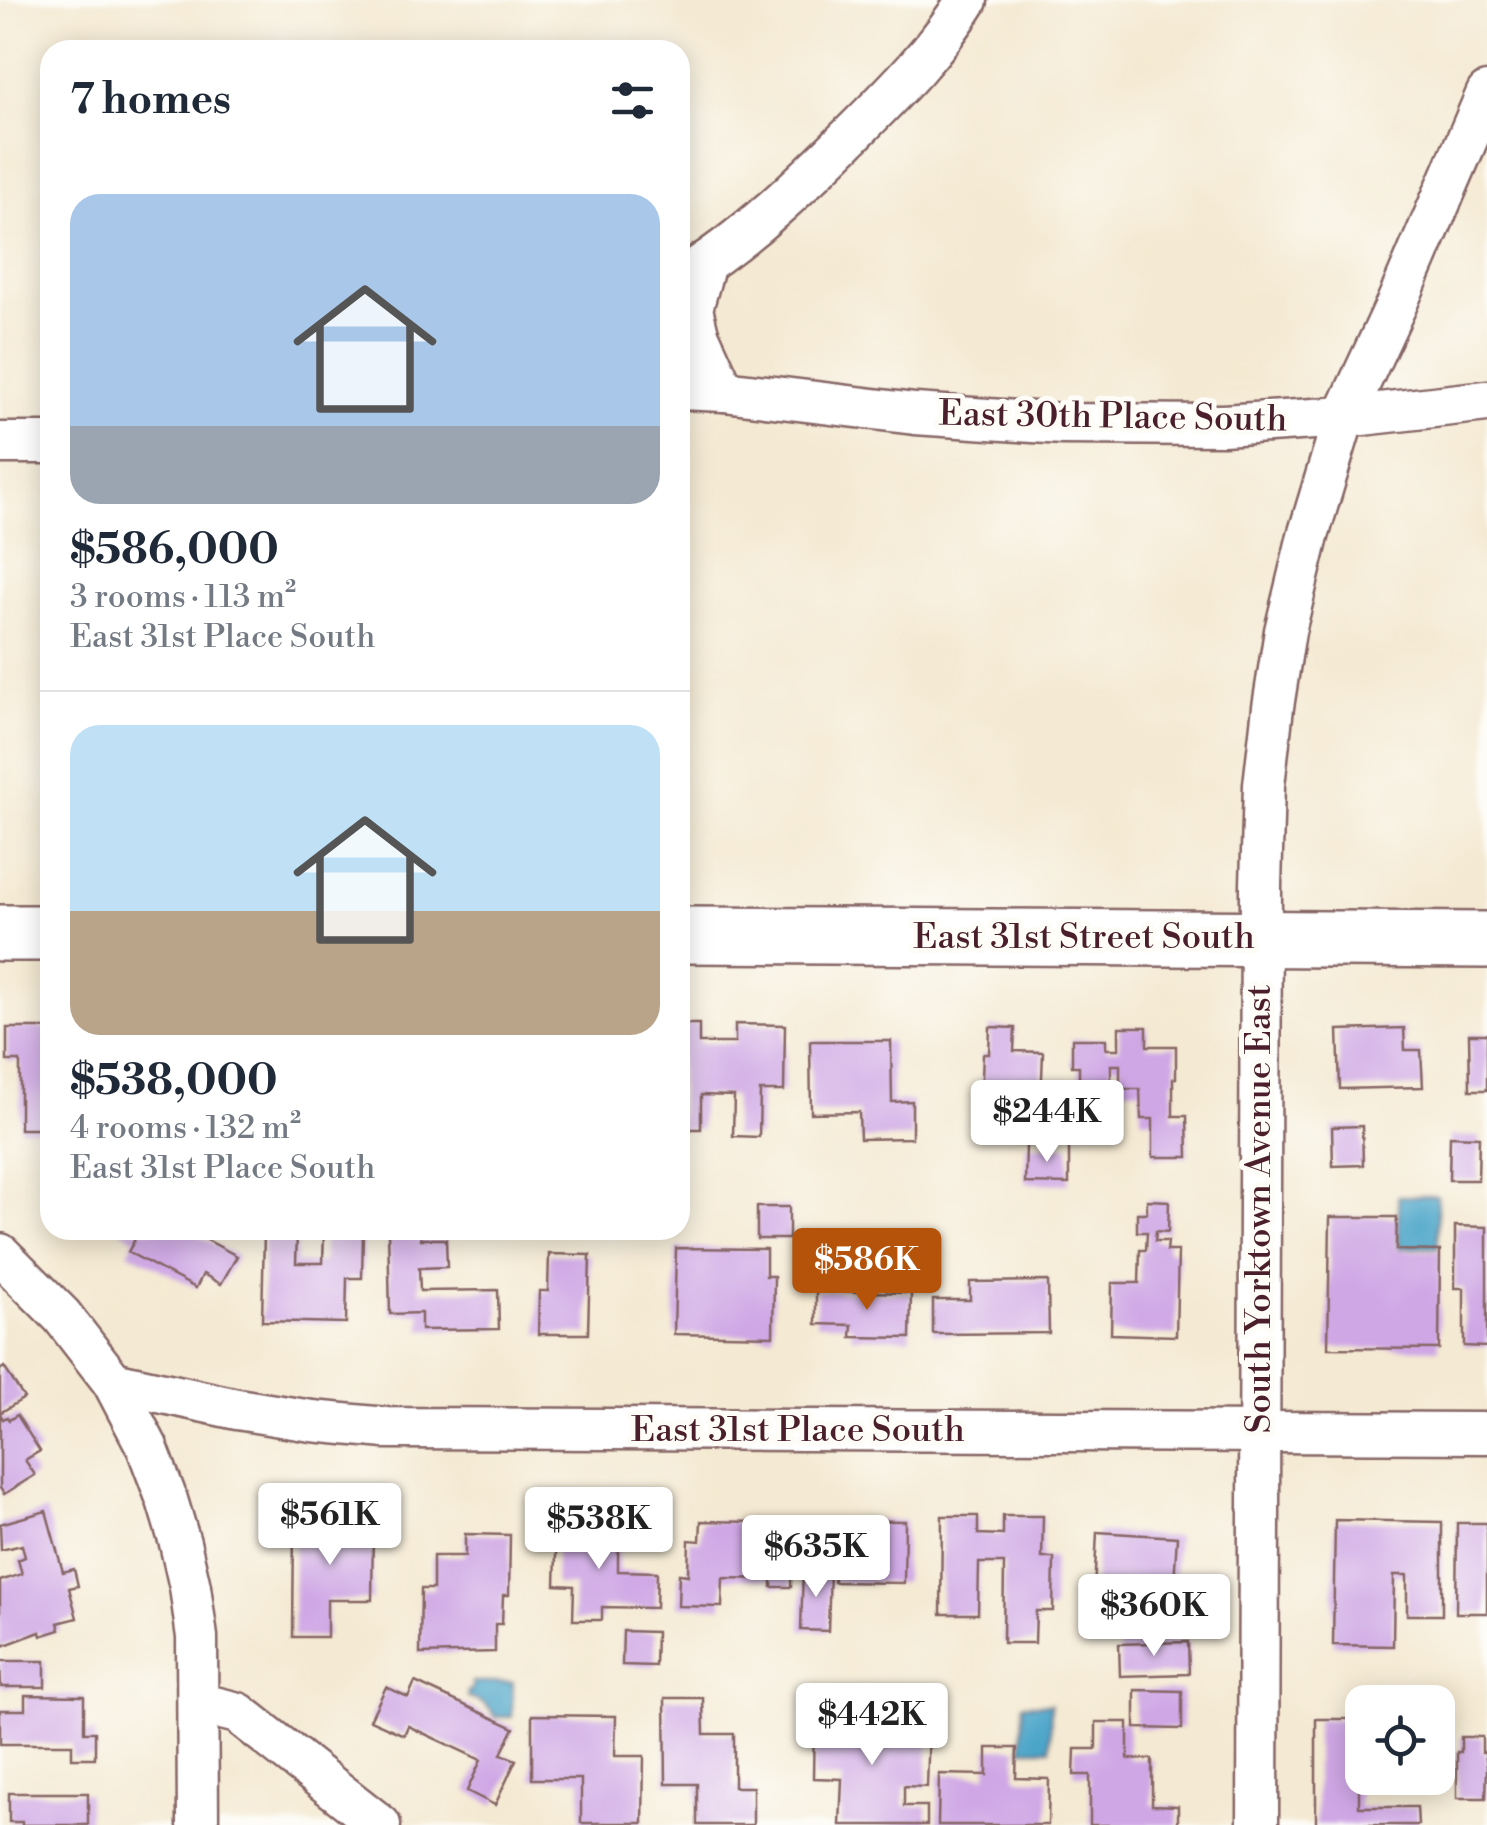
<!DOCTYPE html>
<meta charset="utf-8">
<style>
body{margin:0;font-family:"Libre Bodoni",serif;background:#f6f6f7;color:#1f2937;height:100vh;display:flex;flex-direction:column;font-size:38px;white-space:nowrap}
*{box-sizing:border-box;margin:0}
p{font-size:32px;color:#747a83}
.icon{flex:none;width:55px;height:55px;fill:none;stroke:currentColor;stroke-width:2;stroke-linecap:round;stroke-linejoin:round}
.map{position:relative;flex:1;overflow:hidden}
.details{position:absolute;left:40px;top:40px;width:650px;height:1200px;display:flex;flex-direction:column;background:#fff;border-radius:30px;box-shadow:0 5px 25px #0003}
.details>*{flex:none}
.buttons{position:absolute;left:1345px;top:1685px;display:grid;gap:20px}
.buttons a{display:grid;place-items:center;width:110px;height:110px;border-radius:20px;background:#fff;box-shadow:0 5px 25px #0003;font-size:50px}
.price{position:absolute;translate:-50% -85px;padding:0 22px;border-radius:10px;background:#fff;color:#222;font-size:32px;line-height:65px;filter:drop-shadow(0 2px 5px #0008)}
.price::after{content:'';position:absolute;left:50%;top:60px;width:30px;height:22px;margin-left:-15px;background:inherit;clip-path:polygon(0 0,100% 0,50% 100%)}
.price.current{background:#b45309;color:#fff}
ul{padding:0;list-style:none}
li{display:grid;align-content:center;gap:20px;height:530px;padding:0 30px}
li+li{border-top:2px solid #e0e1e3}
li span{display:grid;place-items:center;height:310px;border-radius:30px;color:#555}
li>.icon{margin-inline-start:auto}
span .icon{width:180px;height:180px;fill:#fffc;stroke-width:1}
li b{font-size:42px}
h2{display:flex;justify-content:space-between;align-items:center;height:120px;padding:0 30px;font-size:42px}
.map>svg:first-child{display:block}
.water{fill:#4ca5c9;stroke:#4b627a;stroke-width:2.5}
.building{fill:#cfa7e5}
.lines{fill:none;stroke-linecap:round;stroke-linejoin:round}
.minor-casing{stroke:#866665;stroke-width:45}
.secondary-casing{stroke:#866665;stroke-width:60}
.minor{stroke:#fff;stroke-width:40}
.secondary{stroke:#fff;stroke-width:55}
.labels{text-anchor:middle;dominant-baseline:central;stroke-width:10;stroke-linejoin:round;paint-order:stroke}
.street-label{font-size:35px;fill:#4a1f2b;stroke:#fdfcf7}
</style>
<div class="map">
<svg width="1487" height="1825" viewBox="0 0 1487 1825">
<rect width="100%" height="100%" fill="#fdfcf7"/>
<filter id="ink" filterUnits="userSpaceOnUse"><feTurbulence type="fractalNoise" baseFrequency=".01" numOctaves="2"/><feDisplacementMap in="SourceGraphic" scale="20" xChannelSelector="R" yChannelSelector="G"/><feConvolveMatrix kernelMatrix="1 2 1 2 8 2 1 2 1" color-interpolation-filters="sRGB"/></filter>
<filter id="wash" filterUnits="userSpaceOnUse"><feTurbulence type="fractalNoise" baseFrequency=".0048" numOctaves="4" result="noise"/><feDisplacementMap in="SourceGraphic" scale="40" xChannelSelector="R" yChannelSelector="G"/><feGaussianBlur stdDeviation="2.25" result="paint"/><feColorMatrix in="noise" values="0 0 0 0 0 0 0 0 0 0 0 0 0 0 0 0 0 1.4 0 .05"/><feComposite in="paint" operator="in"/></filter>
<g filter="url(#wash)">
<rect width="100%" height="100%" fill="#f4e9d2"/>
<g class="water">
<polygon points="1398,1196 1437,1196 1438,1247 1399,1248"/>
<path d="M472,1682H513L512,1717H496C488,1705 481,1701 468,1698V1691L472,1690Z"/>
<polygon points="1023,1704 1051,1704 1050,1749 1022,1749"/>
</g>
<g id="blocks">
<g class="building">
<polygon points="680,1024 699,1024 699,1043 735,1043 735,1024 785,1025 784,1091 760,1091 759,1137 733,1136 734,1096 701,1095 701,1129 680,1129"/>
<polygon points="990,1027 1015,1028 1014,1051 1043,1052 1041,1103 981,1101 983,1054 989,1054"/>
<polygon points="1119,1027 1147,1027 1147,1046 1176,1046 1176,1078 1173,1079 1173,1116 1187,1116 1188,1157 1153,1157 1153,1119 1141,1119 1140,1089 1120,1089 1120,1065 1111,1065 1111,1100 1079,1100 1079,1066 1072,1066 1072,1039 1106,1039 1106,1049 1119,1049"/>
<polygon points="7,1028 50,1028 50,1129 20,1129 20,1061 7,1061"/>
<polygon points="1404,1028 1405,1050 1421,1050 1423,1087 1340,1089 1338,1030"/>
<polygon points="1469,1034 1487,1034 1487,1090 1470,1090"/>
<polygon points="810,1041 891,1041 892,1102 912,1101 912,1138 860,1139 859,1112 811,1113"/>
<polygon points="1362,1126 1363,1165 1333,1166 1332,1127"/>
<polygon points="1450,1136 1479,1137 1478,1180 1449,1180"/>
<polygon points="1026,1145 1069,1146 1069,1184 1025,1183"/>
<polygon points="1147,1200 1169,1201 1168,1232 1156,1231 1155,1241 1168,1241 1167,1251 1178,1251 1176,1336 1111,1334 1112,1283 1139,1283 1140,1250 1146,1250 1147,1232 1137,1232 1137,1213 1147,1213"/>
<rect x="757" y="1207" width="32" height="32"/>
<polygon points="1330,1217 1397,1217 1396,1250 1440,1251 1439,1349 1328,1348"/>
<polygon points="1455,1226 1487,1227 1487,1347 1464,1346 1464,1288 1455,1288"/>
<polygon points="119,1230 188,1230 237,1256 221,1284 203,1274 196,1288 128,1252 135,1239"/>
<polygon points="388,1230 420,1230 421,1239 446,1239 447,1267 419,1268 420,1291 498,1290 499,1329 421,1330 421,1313 390,1314"/>
<polygon points="324,1231 363,1232 362,1278 347,1278 346,1323 262,1321 264,1232 297,1233 296,1263 323,1263"/>
<polygon points="676,1248 766,1249 766,1276 774,1276 773,1336 674,1334"/>
<polygon points="549,1254 590,1255 588,1334 538,1334 539,1291 548,1291"/>
<polygon points="1048,1281 1049,1333 933,1334 933,1300 970,1300 970,1282"/>
<polygon points="816,1291 911,1293 910,1338 851,1337 852,1325 816,1324"/>
<polygon points="4,1367 24,1398 0,1413 0,1370"/>
<polygon points="0,1414 3,1419 7,1417 9,1420 17,1415 40,1451 25,1460 35,1475 4,1494 0,1488"/>
<polygon points="335,1507 361,1507 361,1527 373,1528 372,1600 327,1600 327,1637 293,1637 294,1519 335,1519"/>
<polygon points="46,1511 63,1572 74,1569 78,1586 69,1588 77,1618 58,1623 60,1630 41,1636 40,1632 0,1647 0,1581 22,1574 18,1560 25,1557 22,1545 1,1550 0,1524"/>
<polygon points="942,1516 978,1516 978,1534 1003,1535 1003,1516 1043,1516 1042,1558 1054,1558 1053,1611 1036,1611 1035,1643 1003,1643 1004,1563 979,1563 978,1614 941,1614"/>
<polygon points="835,1520 905,1521 904,1583 834,1582"/>
<polygon points="1335,1520 1442,1522 1442,1615 1407,1615 1407,1575 1394,1575 1393,1646 1333,1645"/>
<polygon points="701,1521 759,1522 759,1531 792,1532 791,1587 772,1587 772,1579 723,1578 722,1607 678,1606 679,1574 688,1575 689,1540 700,1541"/>
<polygon points="1457,1523 1487,1523 1487,1613 1456,1613"/>
<polygon points="557,1524 618,1525 618,1571 657,1572 656,1608 602,1607 602,1620 573,1620 574,1586 555,1585"/>
<polygon points="1097,1532 1177,1537 1174,1582 1135,1580 1133,1614 1093,1611"/>
<polygon points="465,1534 510,1535 509,1595 503,1595 502,1624 495,1624 495,1652 420,1654 421,1589 433,1589 433,1556 465,1556"/>
<polygon points="803,1569 830,1570 828,1631 801,1630"/>
<polygon points="623,1631 656,1632 655,1666 622,1665"/>
<polygon points="1188,1642 1189,1674 1120,1676 1119,1644"/>
<polygon points="0,1661 45,1661 45,1687 1,1687"/>
<polygon points="415,1682 514,1728 501,1754 516,1760 495,1805 467,1791 481,1760 408,1726 404,1735 370,1720 386,1687 408,1697"/>
<polygon points="1135,1690 1182,1691 1182,1729 1135,1728"/>
<polygon points="25,1695 84,1696 84,1732 95,1732 95,1758 72,1758 72,1744 0,1744 0,1710 25,1710"/>
<polygon points="665,1698 703,1698 704,1734 734,1734 734,1787 753,1787 753,1825 697,1825 697,1784 666,1784"/>
<polygon points="532,1715 616,1716 615,1756 644,1756 643,1823 581,1823 581,1779 532,1779"/>
<polygon points="814,1717 891,1719 891,1728 929,1729 927,1787 904,1786 904,1806 927,1806 927,1825 840,1825 842,1779 813,1778"/>
<polygon points="1316,1719 1359,1719 1359,1807 1417,1807 1418,1825 1316,1825"/>
<polygon points="1096,1722 1128,1722 1128,1759 1152,1759 1152,1805 1178,1806 1178,1825 1090,1825 1090,1775 1074,1775 1075,1749 1096,1749"/>
<polygon points="1461,1737 1482,1737 1482,1752 1485,1752 1487,1767 1486,1798 1457,1798 1457,1752 1461,1752"/>
<polygon points="987,1748 1017,1748 1016,1778 1049,1779 1048,1825 938,1825 939,1774 987,1775"/>
<polygon points="9,1793 88,1793 88,1825 22,1825 22,1822 9,1822"/>
</g>
</g>
</g>
<g filter="url(#ink)">
<use href="#blocks" fill-opacity="0" stroke="#866665" stroke-width="2.5"/>
<g class="lines">
<g class="minor-casing">
<g id="minor">
<polyline points="705,263 692,309 698,334 724,391"/>
<path d="M680,279C746,239 803,183 857,129C896,90 938,48 967,0"/>
<polyline points="680,389 724,391 915,414 1063,424 1223,425 1344,417 1487,401"/>
<polyline points="0,443 50,443"/>
<polyline points="0,1254 62,1316 113,1382 147,1447 167,1500 180,1543 190,1587 197,1637 198,1825"/>
<polyline points="113,1382 237,1409 312,1421 386,1428 1487,1433"/>
<polyline points="198,1703 238,1713 380,1825"/>
<polyline points="1258,1825 1261,885 1264,785 1273,707 1285,631 1308,536 1344,417 1397,303 1487,93"/>
</g>
</g>
<g class="secondary-casing">
<g id="secondary">
<polyline points="0,933 50,933"/>
<polyline points="680,935 1487,940"/>
</g>
</g>
<use href="#minor" class="minor"/>
<use href="#secondary" class="secondary"/>
</g>
</g>
<g class="labels">
<g class="street-label">
<text transform="translate(1113 417) rotate(1)">East 30th Place South</text>
<text x="1084" y="937">East 31st Street South</text>
<text transform="translate(1259 1209) rotate(-90)">South Yorktown Avenue East</text>
<text x="798" y="1430">East 31st Place South</text>
</g>
</g>
</svg>
<div class="buttons">
<a><svg class="icon" aria-label="locate" viewBox="0 0 24 24"><circle cx="12" cy="12" r="6"/><path d="M12 2v4M12 18v4M2 12h4M18 12h4"/></svg></a>
</div>
<b class="price" style="left:1047px;top:1165px">$244K</b>
<b class="price current" style="left:867px;top:1313px">$586K</b>
<b class="price" style="left:330px;top:1568px">$561K</b>
<b class="price" style="left:599px;top:1572px">$538K</b>
<b class="price" style="left:816px;top:1600px">$635K</b>
<b class="price" style="left:1154px;top:1659px">$360K</b>
<b class="price" style="left:872px;top:1768px">$442K</b>
<section class="details">
<h2>7 homes<svg class="icon" aria-label="filters" viewBox="0 0 24 24"><path d="M4 7h16M4 17h16"/><circle cx="9" cy="7" r="2"/><circle cx="15" cy="17" r="2"/></svg></h2>
<ul>
<li><span style="background:linear-gradient(#a9c7e8 75%,#9aa5b1 0)"><svg class="icon" aria-label="home" viewBox="0 0 24 24"><path d="M3 11l9-7 9 7M6 9v11h12V9"/></svg></span><div><b>$586,000</b><p>3 rooms · 113 m²</p><p>East 31st Place South</p></div></li>
<li><span style="background:linear-gradient(#bfe0f5 60%,#b9a48a 0)"><svg class="icon" aria-label="home" viewBox="0 0 24 24"><path d="M3 11l9-7 9 7M6 9v11h12V9"/></svg></span><div><b>$538,000</b><p>4 rooms · 132 m²</p><p>East 31st Place South</p></div></li>
</ul>
</section>
</div>
